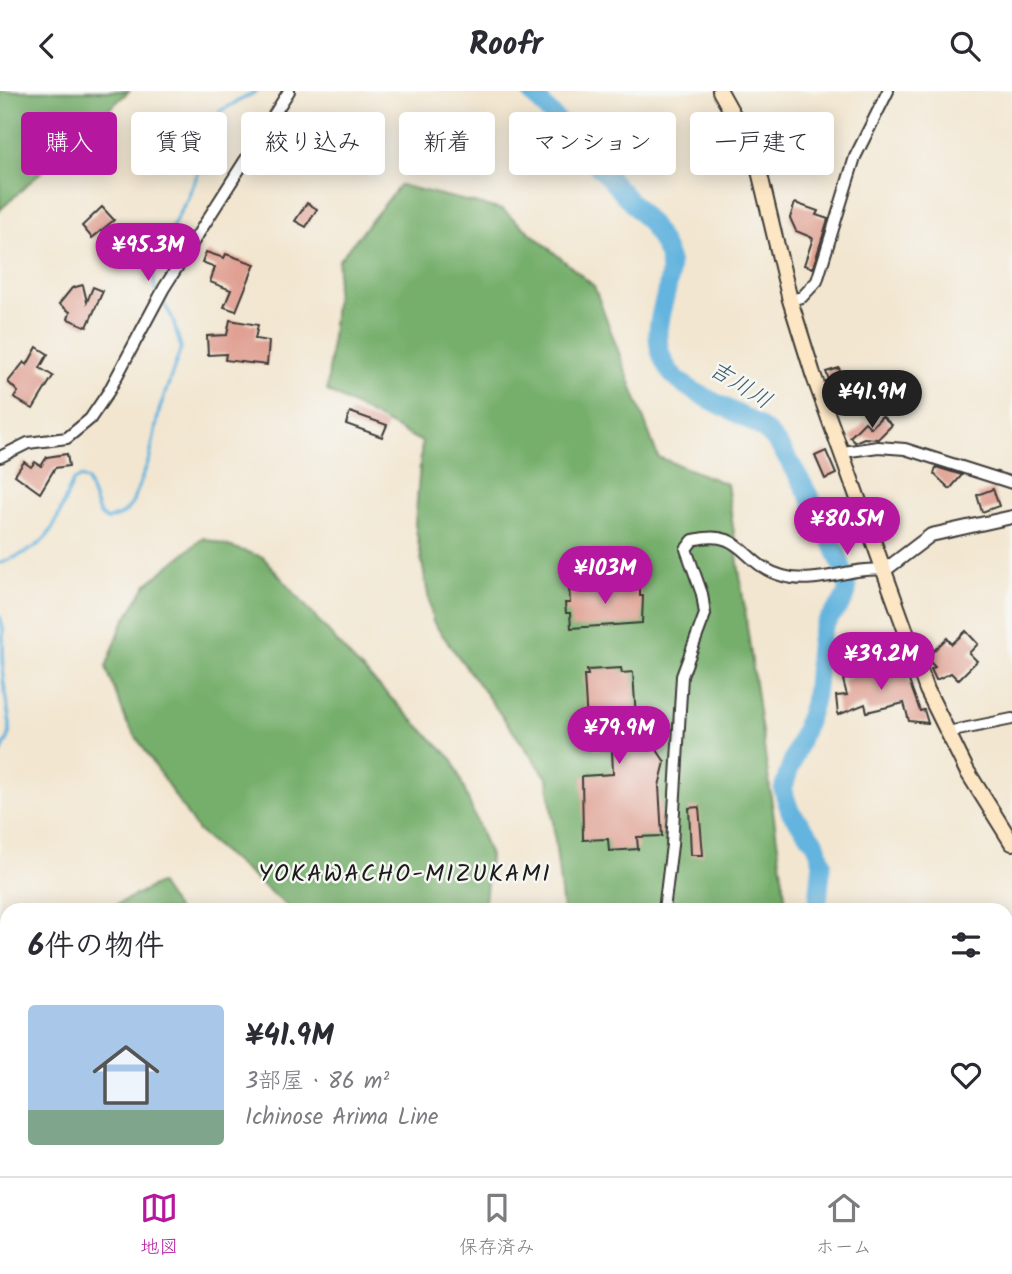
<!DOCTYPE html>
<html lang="ja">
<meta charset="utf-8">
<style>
body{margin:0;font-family:Kalam,"Klee One",sans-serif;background:#f7f7f7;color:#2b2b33;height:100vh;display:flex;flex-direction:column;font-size:26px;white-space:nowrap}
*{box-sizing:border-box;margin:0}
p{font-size:23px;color:#7c7c81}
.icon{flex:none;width:38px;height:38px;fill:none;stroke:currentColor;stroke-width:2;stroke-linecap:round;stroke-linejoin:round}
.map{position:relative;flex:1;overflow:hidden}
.sheet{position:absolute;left:0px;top:812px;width:1013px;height:273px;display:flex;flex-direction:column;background:#fff;border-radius:21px 21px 0 0;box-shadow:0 4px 18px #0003}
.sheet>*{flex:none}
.guide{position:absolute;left:21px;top:21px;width:971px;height:63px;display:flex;gap:14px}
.price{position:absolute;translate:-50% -60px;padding:0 16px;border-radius:24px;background:#b5179e;color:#fff;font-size:23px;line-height:46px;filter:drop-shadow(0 2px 4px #0008)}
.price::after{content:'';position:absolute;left:50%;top:42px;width:21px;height:16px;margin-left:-10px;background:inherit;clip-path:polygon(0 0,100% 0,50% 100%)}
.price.on{background:#222;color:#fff}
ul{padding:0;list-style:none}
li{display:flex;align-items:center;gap:21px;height:175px;padding:0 28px}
li span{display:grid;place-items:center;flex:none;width:196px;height:140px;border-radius:7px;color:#555}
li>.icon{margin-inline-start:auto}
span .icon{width:84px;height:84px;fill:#fffc;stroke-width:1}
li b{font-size:30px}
h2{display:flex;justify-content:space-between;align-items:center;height:84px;padding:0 28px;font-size:30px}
.tag{padding:0 24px;border-radius:7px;background:#fff;box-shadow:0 4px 18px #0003;font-size:24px;line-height:63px}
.tag.on{background:#b5179e;color:#fff}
header{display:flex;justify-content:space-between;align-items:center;height:91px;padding:0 28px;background:#fff;font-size:32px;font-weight:600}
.tab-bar{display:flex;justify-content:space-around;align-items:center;height:98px;border-top:2px solid #e1e1e2;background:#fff;font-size:19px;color:#7c7c81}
.tab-bar a{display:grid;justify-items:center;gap:4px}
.tab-bar .on{color:#b5179e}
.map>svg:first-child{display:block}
.forest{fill:#76af6c;stroke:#496644;stroke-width:2}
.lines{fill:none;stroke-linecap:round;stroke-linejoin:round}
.stream{stroke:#63b4de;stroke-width:3.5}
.river{stroke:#63b4de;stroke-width:19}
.building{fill:#df9c8e}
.minor-casing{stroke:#3c3a37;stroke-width:14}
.tertiary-casing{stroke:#3c3a37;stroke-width:16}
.secondary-casing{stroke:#3c3a37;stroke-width:18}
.minor{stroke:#fff;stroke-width:10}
.tertiary{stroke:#fff;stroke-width:12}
.secondary{stroke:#fce6c4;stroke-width:14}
.labels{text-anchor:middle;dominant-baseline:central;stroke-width:5;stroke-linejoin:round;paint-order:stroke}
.water-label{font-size:23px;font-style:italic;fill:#38596a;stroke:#f6f6f2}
.quarter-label{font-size:24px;letter-spacing:2px;fill:#1c1c1c;stroke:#f6f6f2}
</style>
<header><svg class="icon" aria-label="back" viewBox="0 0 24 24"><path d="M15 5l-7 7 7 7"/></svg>Roofr<svg class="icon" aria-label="search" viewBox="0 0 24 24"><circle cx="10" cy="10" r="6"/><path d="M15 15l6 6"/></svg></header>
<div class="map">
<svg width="1012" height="1085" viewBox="0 0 1012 1085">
<rect width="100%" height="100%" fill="#f6f6f2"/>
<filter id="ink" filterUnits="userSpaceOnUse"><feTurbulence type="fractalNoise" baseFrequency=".0143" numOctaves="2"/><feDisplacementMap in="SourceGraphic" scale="14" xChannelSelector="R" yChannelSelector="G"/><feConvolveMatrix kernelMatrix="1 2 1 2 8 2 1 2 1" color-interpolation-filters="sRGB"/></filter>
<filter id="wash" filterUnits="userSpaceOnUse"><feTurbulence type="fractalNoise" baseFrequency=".00686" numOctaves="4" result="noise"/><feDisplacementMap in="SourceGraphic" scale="28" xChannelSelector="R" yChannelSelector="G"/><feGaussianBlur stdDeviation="1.57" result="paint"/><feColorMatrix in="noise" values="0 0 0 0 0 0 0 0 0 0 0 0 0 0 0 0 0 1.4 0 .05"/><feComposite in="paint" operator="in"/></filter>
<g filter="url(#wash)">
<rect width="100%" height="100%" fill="#f2e6d0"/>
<g class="forest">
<polygon points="0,0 129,0 0,119"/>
<polygon points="400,94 503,119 594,195 658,366 727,393 787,819 563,819 548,688 433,531 415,433 422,351 327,300 339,169"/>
<polygon points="203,447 263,466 352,568 453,669 490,765 484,819 292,819 198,740 127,632 106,576 122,534 147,493"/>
<polygon points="159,792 177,819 106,819"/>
<polygon points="7,924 7,1078 450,1078 449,1085 0,1085 0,932"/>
<polygon points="563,1078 809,1078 811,1085 563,1085"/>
</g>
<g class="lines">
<g class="stream">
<path d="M0,472C55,453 51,440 73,390L81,386L87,389L100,424L107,429L123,423L132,413L150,366L159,320L181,257L172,226L155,198L152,173L188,107L200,77L207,44L220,20L257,0"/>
<polyline points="0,526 3,537 3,587 10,634 9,645 0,664"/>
</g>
<g class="river">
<path d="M530,0L650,132C657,144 666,155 669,170C675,204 642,236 668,278C683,303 745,320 770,344C790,363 849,474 847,500C845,515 826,525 822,540C816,561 819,586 814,608C806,640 791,668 783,699L790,720L816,753L822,771L817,819"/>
<polyline points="811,1085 812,1078"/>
</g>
</g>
<g id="blocks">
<g class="building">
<polygon points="307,112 317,118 306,136 295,130"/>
<polygon points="795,112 818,120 816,124 828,128 813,177 804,174 813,147 796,140 790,127"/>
<polygon points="102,116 114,129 92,147 82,135"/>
<polygon points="206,161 224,167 226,163 255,173 236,220 224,216 231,199 210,191 215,176 202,171"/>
<polygon points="83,194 87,211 93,196 103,200 87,236 68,228 70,221 59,213 72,197"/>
<polygon points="230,229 258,234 255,248 269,250 267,274 225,269 226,263 208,264 207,245 227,244"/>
<polygon points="37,256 48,263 40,277 53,285 33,318 14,307 18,301 8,291 24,271 27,274"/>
<polygon points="839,277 841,285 848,282 852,286 857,300 832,309 826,290 829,289 826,281"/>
<polygon points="350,321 387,334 382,346 346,333"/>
<polygon points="882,325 892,334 878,348 864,347 855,351 850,346 865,331 871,337"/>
<polygon points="826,360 836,383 825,388 815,365"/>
<polygon points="67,363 69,375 55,377 40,402 15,384 24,371 31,376 35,371 41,375 47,366"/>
<polygon points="936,376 962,384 950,398 934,383"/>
<polygon points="993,398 999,415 982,421 977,404"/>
<polygon points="640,492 640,505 643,505 642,532 571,537 570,522 566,522 565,512 570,512 569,497"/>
<polygon points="966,540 978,553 969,562 977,570 958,589 951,582 936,589 931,578 935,576 926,567 947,547 952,553"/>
<polygon points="901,568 920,620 924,619 928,632 909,630 904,612 867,621 865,613 838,624 836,605 847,604 843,589"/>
<polygon points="621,577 622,582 633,581 638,658 655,656 665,671 659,695 662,745 637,746 638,758 609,760 608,748 583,749 582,685 613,683 612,658 595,659 595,653 588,649 584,584 588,584 587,579"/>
<polygon points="699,716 703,764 691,764 689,717"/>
</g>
</g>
</g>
<g filter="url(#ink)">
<use href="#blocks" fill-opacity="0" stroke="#3c3a37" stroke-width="2"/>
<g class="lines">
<g class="minor-casing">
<g id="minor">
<polyline points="790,209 802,206 817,190 855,66 888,0"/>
<polyline points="843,361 878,356 905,358 1012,392"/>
<polyline points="0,366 28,352 67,347 90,328 109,300 164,197 289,0"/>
<polyline points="948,641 1012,628"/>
<path d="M664,819L672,754L682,585L705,523L702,503L686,458L693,449C744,436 741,474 783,485C816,495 852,475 885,479"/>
<polyline points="1006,962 1012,961"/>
</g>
</g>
<g class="tertiary-casing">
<polyline id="tertiary" points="885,479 931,444 1012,426"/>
</g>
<g class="secondary-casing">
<polyline id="secondary" points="720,0 755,63 790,209 813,283 927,599 967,680 1012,752"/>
</g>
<use href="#minor" class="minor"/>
<use href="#tertiary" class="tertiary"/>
<use href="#secondary" class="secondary"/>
</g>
</g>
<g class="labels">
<g class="water-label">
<text transform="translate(740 295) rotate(32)">吉川川</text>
</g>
<g class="quarter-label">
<text x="405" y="783">YOKAWACHO-MIZUKAMI</text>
</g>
</g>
</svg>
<b class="price" style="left:148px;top:192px">¥95.3M</b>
<b class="price on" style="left:872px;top:339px">¥41.9M</b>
<b class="price" style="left:847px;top:466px">¥80.5M</b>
<b class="price" style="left:605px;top:515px">¥103M</b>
<b class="price" style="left:881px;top:601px">¥39.2M</b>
<b class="price" style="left:619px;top:675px">¥79.9M</b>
<div class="guide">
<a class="tag on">購入</a>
<a class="tag">賃貸</a>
<a class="tag">絞り込み</a>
<a class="tag">新着</a>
<a class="tag">マンション</a>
<a class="tag">一戸建て</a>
</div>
<section class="sheet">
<h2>6件の物件<svg class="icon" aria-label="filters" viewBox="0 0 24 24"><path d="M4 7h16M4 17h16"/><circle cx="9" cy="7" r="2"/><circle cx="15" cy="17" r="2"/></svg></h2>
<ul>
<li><span style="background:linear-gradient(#a9c7e8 75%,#7fa58c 0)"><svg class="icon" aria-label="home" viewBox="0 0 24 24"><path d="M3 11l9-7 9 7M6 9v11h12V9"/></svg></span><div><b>¥41.9M</b><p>3部屋 · 86 m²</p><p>Ichinose Arima Line</p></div><svg class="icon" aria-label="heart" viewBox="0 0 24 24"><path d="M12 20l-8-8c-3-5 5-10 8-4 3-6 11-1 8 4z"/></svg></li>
</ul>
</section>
</div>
<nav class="tab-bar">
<a class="on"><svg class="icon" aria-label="map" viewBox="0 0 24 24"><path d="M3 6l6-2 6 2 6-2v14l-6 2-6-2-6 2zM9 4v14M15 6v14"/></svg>地図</a>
<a><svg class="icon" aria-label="saved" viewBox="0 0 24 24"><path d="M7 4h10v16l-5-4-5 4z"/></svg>保存済み</a>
<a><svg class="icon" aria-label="home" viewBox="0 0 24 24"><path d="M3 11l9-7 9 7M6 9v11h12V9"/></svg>ホーム</a>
</nav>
